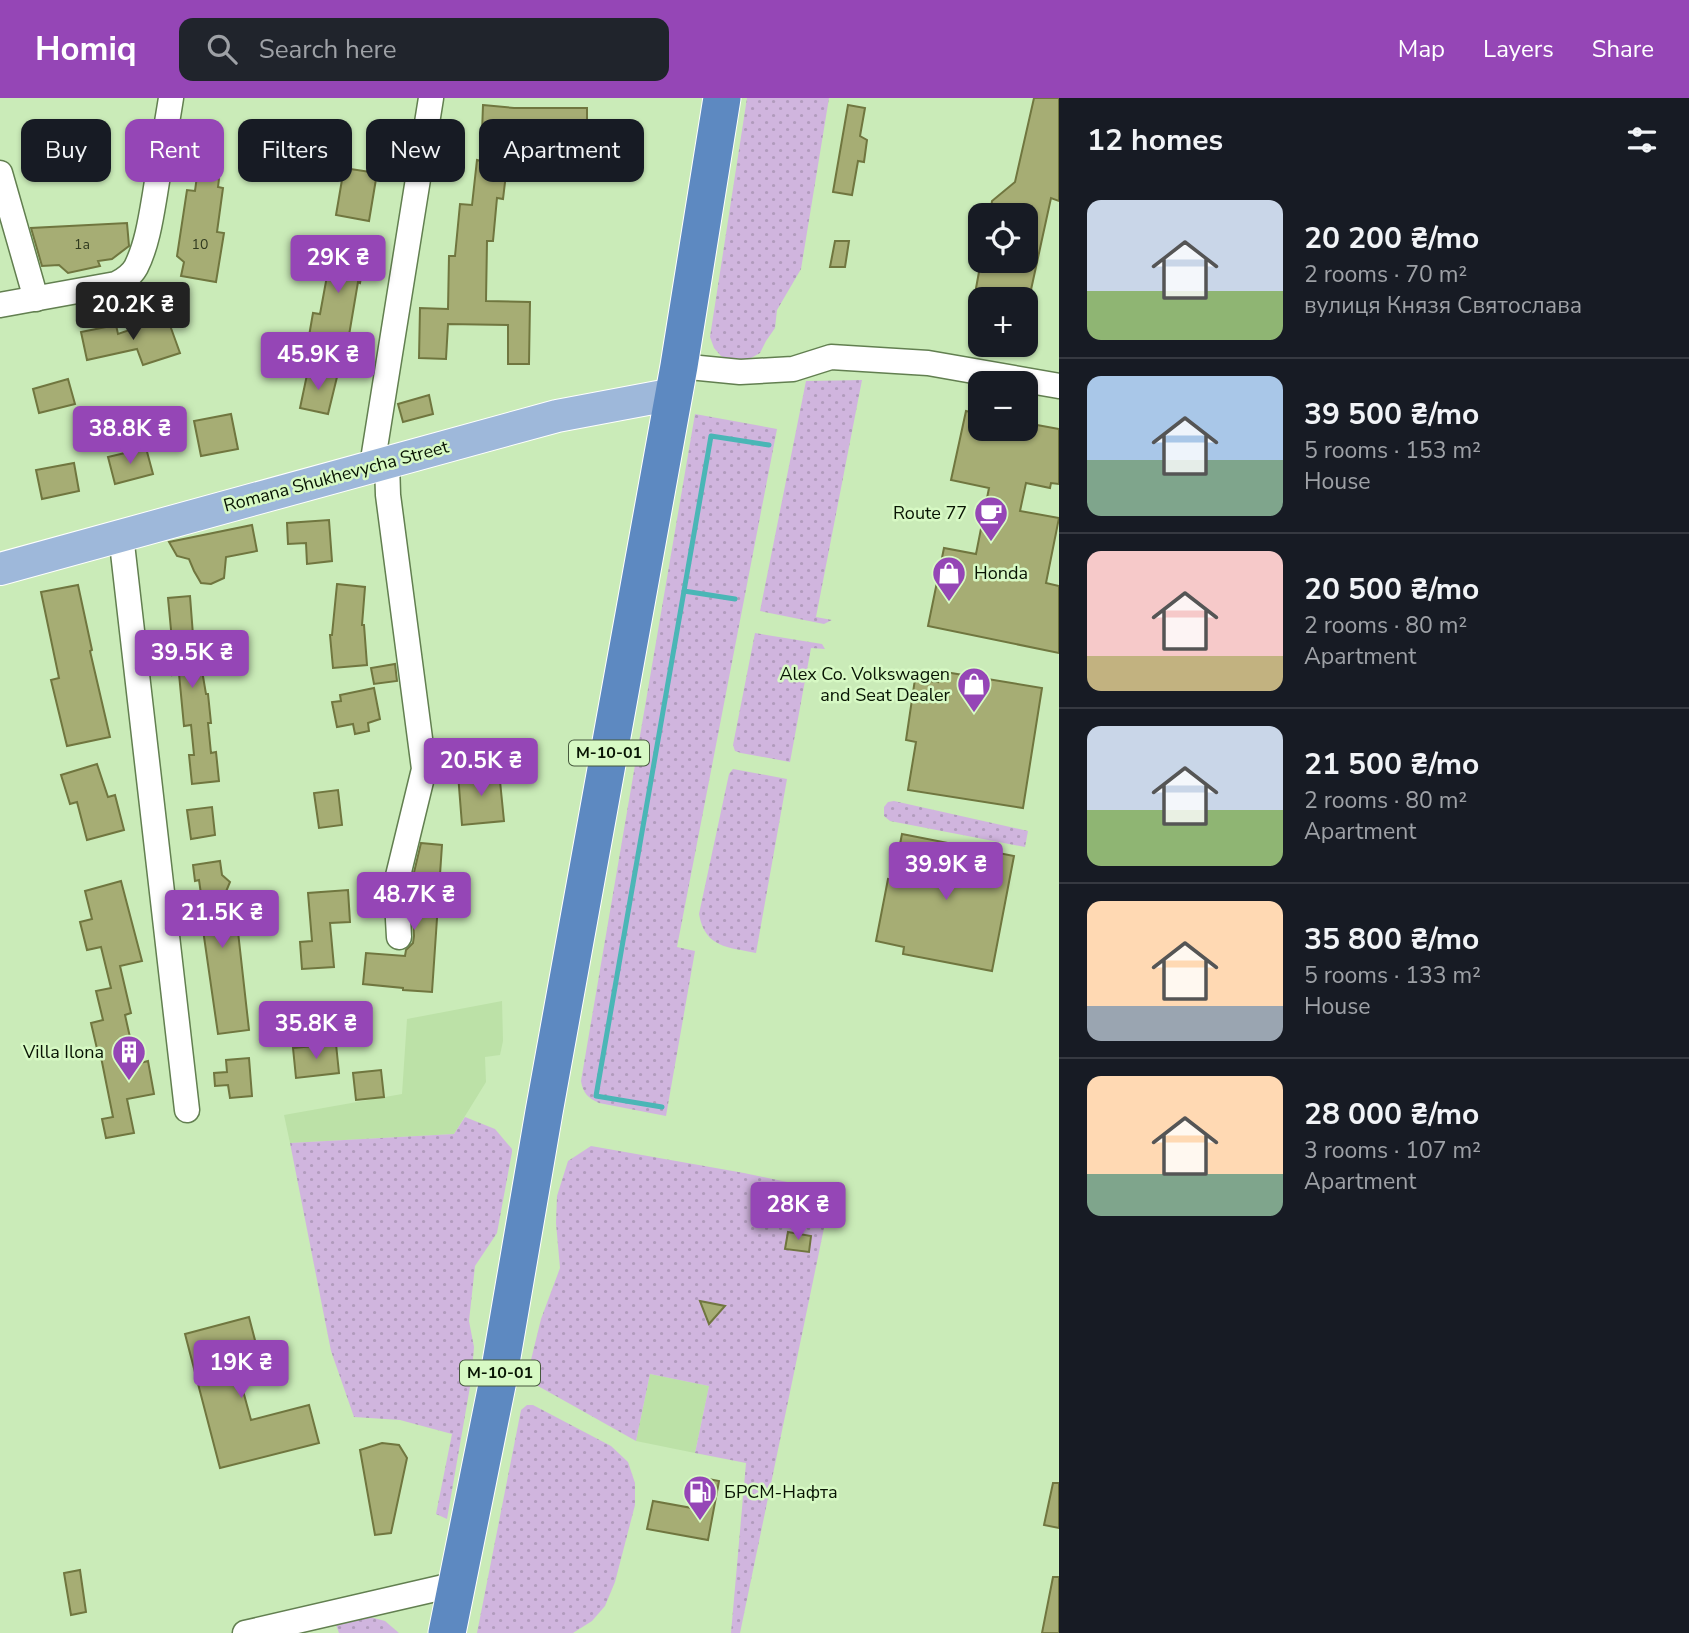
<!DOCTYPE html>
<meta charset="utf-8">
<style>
body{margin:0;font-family:"Nunito Sans",sans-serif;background:#20242c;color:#f1f3f6;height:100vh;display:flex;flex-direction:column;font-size:26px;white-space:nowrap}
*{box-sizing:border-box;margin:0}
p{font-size:23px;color:#9ea1a6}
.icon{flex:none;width:38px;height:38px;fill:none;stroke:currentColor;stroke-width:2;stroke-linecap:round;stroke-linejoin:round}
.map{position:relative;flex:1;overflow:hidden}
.side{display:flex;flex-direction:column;background:#171b24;width:630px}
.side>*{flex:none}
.top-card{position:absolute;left:21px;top:21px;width:665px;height:63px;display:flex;gap:14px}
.tools{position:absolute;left:968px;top:105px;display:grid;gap:14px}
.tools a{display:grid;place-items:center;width:70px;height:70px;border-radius:14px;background:#171b24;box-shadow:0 2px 5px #0004;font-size:35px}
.price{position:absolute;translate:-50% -60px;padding:0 16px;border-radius:7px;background:#9546b6;color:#fff;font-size:23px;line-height:46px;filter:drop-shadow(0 2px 4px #0008)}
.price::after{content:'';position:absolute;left:50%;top:42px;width:21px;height:16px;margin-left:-10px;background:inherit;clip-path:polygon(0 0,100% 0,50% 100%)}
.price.current{background:#222;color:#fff}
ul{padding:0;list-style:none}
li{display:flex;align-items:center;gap:21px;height:175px;padding:0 28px}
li+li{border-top:2px solid #363941}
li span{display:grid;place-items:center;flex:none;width:196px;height:140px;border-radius:14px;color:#555}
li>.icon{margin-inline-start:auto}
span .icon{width:84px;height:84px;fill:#fffc;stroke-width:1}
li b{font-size:30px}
h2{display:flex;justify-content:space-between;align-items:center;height:84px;padding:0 28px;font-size:30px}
.tag{padding:0 24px;border-radius:14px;background:#171b24;box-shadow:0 2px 5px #0004;font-size:24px;line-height:63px}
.tag.current{background:#9546b6;color:#fff}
header{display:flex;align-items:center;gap:42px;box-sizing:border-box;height:98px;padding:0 35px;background:#9546b6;color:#fff}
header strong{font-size:33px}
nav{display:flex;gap:38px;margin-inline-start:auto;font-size:24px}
.search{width:490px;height:63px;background:#20242c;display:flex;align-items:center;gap:18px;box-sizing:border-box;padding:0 24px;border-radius:14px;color:#9ea1a6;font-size:26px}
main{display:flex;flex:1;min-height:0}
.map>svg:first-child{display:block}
.built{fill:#bce1a7}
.grass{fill:url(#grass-dots)}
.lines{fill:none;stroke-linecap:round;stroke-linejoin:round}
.stream{stroke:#4ab6b6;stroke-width:5}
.building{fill:#a6ad74;stroke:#70763f;stroke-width:2}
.minor-casing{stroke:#627f50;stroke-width:27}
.major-casing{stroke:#fff;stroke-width:34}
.highway-casing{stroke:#fff;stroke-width:39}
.minor{stroke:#fff;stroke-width:24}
.major{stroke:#9eb8da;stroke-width:32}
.highway{stroke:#5d89c1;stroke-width:37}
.labels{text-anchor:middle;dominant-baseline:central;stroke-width:5;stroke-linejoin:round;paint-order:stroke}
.number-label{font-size:14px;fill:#303a1f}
.shield{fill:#d7f9c4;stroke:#46593d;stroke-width:2}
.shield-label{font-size:16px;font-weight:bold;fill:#081403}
.street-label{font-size:18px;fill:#081403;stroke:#d7f9c4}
.poi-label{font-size:18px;fill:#081403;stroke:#d7f9c4;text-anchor:end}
</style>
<header>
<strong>Homiq</strong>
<div class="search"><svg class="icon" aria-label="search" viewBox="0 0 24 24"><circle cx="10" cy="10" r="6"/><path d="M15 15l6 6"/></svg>Search here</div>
<nav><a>Map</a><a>Layers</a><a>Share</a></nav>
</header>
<main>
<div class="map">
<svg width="1059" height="1535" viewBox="0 0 1059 1535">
<defs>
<pattern id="grass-dots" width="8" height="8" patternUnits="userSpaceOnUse" patternTransform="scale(1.75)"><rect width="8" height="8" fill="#d0b5de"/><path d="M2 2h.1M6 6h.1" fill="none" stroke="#b19bbd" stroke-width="1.8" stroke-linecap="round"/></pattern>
</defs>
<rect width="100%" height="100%" fill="#caebb8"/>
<g class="built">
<polygon points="502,903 503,943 500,957 485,959 486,984 454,1036 290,1045 284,1017 402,996 407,921"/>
<polygon points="650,1276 709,1288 695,1355 636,1343"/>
</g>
<g class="grass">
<polygon points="747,0 829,0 801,171 777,212 775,230 766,243 760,255 742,265 731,263 721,258 714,250 710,239"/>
<polygon points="862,282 816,519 832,522 824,526 760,513 806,283"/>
<path d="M695,316L777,331L677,849L695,853L666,1018L599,1005C588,1000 583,995 581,983Z"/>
<polygon points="755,535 822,546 825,551 811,550 790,664 741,655 735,653 733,647"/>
<path d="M733,671L787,681L756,855C728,849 705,850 699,816L729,676Z"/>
<polygon points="894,703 1028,733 1025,749 890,723 884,718 884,709 888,704"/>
<polygon points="465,1019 495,1031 512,1051 512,1054 497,1135 475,1168 469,1223 474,1249 471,1283 447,1421 436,1416 452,1336 400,1322 354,1319 331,1253 290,1045 454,1036"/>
<polygon points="591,1048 744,1075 811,1089 829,1106 740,1535 731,1535 746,1365 695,1355 709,1288 650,1276 636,1343 538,1288 529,1277 529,1270 541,1221 560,1170 556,1125 557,1098 568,1063"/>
<polygon points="527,1307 533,1307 611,1348 628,1364 635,1385 635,1407 615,1484 605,1508 592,1523 573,1535 477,1535 521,1312"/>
<polygon points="370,1519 385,1523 399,1535 339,1535 335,1524"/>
</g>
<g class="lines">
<g class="stream">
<polyline points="684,493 735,501"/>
<polyline points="662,1009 596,998 711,338 769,347"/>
</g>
</g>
<g class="building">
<polygon points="1034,0 1059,0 1059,103 1051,100 1029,201 974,201 981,163 1026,163 1026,117 990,117 992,103 1015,84"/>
<polygon points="483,7 514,10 587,10 587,38 569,38 569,59 508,59 503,101 497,100 493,143 487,143 486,203 530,204 529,266 508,266 508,227 448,226 446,261 419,260 420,210 448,211 449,158 455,158 460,106 472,107 477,62 481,63"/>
<polygon points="848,7 865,10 860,38 867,42 864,64 858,63 852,97 833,94"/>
<polygon points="344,70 377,75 369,123 336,117"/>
<polygon points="197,78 219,81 218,89 223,90 217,134 224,135 216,184 181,178 184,164 177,158 187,92 195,93"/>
<polygon points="127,125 129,148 112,161 98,163 100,168 68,175 59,167 42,168 31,130"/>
<polygon points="332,141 360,146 355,168 363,170 360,185 358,184 347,249 315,243 316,239 309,238 313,215 320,216 327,178 325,177"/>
<polygon points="835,143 849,143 845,169 830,169"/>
<polygon points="167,219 180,255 143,267 137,251 87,262 81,234 116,227 118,236"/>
<polygon points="308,272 337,279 328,316 300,310"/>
<polygon points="68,281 75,306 39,315 33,291"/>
<polygon points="429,297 433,316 403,324 398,306"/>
<polygon points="966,313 980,316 980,331 1026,331 1026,325 1059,331 1059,386 1051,385 1050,390 1026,385 1020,413 1059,420 1046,485 1059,488 1059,555 928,528 944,450 976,456 989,390 951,382"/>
<polygon points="231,316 238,351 201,358 194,323"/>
<polygon points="146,350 153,376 115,386 108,359"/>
<polygon points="74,365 79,393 42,401 36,372"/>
<polygon points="329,422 332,463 307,466 306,445 288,446 287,425"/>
<polygon points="252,427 257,453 226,459 224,480 211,486 201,485 194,473 189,461 177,458 169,444"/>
<polygon points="337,486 365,489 362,527 364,527 367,567 333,570 330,537 332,537"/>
<polygon points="78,487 92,552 90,553 110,639 67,648 51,582 59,580 41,494"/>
<polygon points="190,498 194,550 198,549 206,596 208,596 211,625 208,625 211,655 216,654 219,683 192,686 189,657 194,657 191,627 184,628 179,576 172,577 168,554 173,553 168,500"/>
<polygon points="395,566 397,583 374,586 371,570"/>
<polygon points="939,573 1042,590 1023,710 908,692 916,644 906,642 915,581 938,584"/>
<polygon points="374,590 380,621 368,625 369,633 355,636 353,626 337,629 332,604 341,603 340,597"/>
<polygon points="97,666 108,699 115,697 124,732 87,742 77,704 70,706 61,677"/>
<polygon points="499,673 504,723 462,727 458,676"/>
<polygon points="338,692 342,727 319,730 314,695"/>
<polygon points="212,709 215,737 191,741 187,712"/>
<polygon points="902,736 1014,758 992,873 903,856 904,849 876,843 888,781 893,782"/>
<polygon points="421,745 442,747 432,894 403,892 403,890 363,886 366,855 405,858 406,852 413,845 414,838 411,787"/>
<polygon points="220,763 222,777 230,784 220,808 235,807 249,932 218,936 200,811 203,810 199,782 195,783 193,767"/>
<polygon points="121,783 142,863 120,868 131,915 125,917 136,966 148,963 154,996 127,1001 134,1035 106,1040 102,1021 113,1019 100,954 98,955 91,925 103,922 96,893 111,890 101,849 87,852 80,824 92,821 85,793"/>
<polygon points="348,792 350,824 330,825 334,869 302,871 300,844 312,843 308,795"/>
<polygon points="336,946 339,975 296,980 293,950"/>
<polygon points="249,960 252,998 230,1000 228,987 215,988 214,975 227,974 226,962"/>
<polygon points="381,972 384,999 356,1002 353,975"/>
<polygon points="788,1134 811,1138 809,1154 785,1151"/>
<polygon points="700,1203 725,1208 709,1226"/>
<polygon points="249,1219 257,1250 233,1256 251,1322 309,1307 319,1345 220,1370 185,1236"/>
<polygon points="382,1345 399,1347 407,1360 391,1435 375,1437 360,1352"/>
<polygon points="698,1379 719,1383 708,1442 647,1431 653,1403 692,1410"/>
<polygon points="1053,1385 1059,1385 1059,1430 1044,1427"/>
<polygon points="80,1472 86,1514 71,1517 64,1475"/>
<polygon points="1053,1479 1059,1479 1059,1535 1042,1535"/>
</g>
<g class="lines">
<g class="minor-casing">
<g id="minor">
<polyline points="0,75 36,201"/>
<path d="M0,207L116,186C124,182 131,178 136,169C147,147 151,120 155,96C160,64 166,32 171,0"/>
<polyline points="679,268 740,274 793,271 831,259 928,265 1059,288"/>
<polyline points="387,364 388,397 424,671 396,786 399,839"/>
<polyline points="372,368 431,0"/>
<polyline points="121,437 187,1012"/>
<polyline points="245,1535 457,1486"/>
</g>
</g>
<g class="major-casing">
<polyline id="major" points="0,471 557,318 674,296"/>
</g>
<g class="highway-casing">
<polyline id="highway" points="447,1535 498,1282 544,1014 679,268 722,0"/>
</g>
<use href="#minor" class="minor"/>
<use href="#major" class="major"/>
<use href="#highway" class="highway"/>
</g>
<defs>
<g id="cafe-pin" transform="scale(1.75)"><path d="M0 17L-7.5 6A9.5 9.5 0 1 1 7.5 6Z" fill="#9546b6" stroke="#d7f9c4"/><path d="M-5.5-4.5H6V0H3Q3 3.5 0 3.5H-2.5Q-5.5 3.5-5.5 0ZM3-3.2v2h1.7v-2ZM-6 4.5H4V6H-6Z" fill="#fff"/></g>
<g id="shop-pin" transform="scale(1.75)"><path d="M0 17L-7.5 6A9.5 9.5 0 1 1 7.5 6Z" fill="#9546b6" stroke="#d7f9c4"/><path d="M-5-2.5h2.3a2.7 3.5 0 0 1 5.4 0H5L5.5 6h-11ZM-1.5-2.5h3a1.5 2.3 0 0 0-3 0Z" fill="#fff"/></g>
<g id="building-pin" transform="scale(1.75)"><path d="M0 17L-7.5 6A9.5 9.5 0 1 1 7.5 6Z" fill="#9546b6" stroke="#d7f9c4"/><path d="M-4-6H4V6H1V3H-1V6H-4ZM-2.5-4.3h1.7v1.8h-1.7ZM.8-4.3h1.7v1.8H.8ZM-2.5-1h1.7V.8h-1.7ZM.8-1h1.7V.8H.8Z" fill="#fff"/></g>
<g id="fuel-pin" transform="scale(1.75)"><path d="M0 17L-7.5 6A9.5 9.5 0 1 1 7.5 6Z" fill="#9546b6" stroke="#d7f9c4"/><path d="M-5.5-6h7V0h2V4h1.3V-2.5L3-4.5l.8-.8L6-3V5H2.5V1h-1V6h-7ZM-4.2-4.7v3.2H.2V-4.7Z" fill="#fff"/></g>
</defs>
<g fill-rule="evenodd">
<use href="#cafe-pin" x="991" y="415"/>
<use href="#shop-pin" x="949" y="475"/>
<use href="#shop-pin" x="974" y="586"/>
<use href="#building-pin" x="129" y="954"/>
<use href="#fuel-pin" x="700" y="1394"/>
</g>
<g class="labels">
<g class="number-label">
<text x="82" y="146">1а</text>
<text x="200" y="146">10</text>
</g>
<g class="shield">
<rect x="569" y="642.5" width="80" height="25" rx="5"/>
<rect x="460" y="1262.5" width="80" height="25" rx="5"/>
</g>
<g class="shield-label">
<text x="609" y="655">М-10-01</text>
<text x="500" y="1275">М-10-01</text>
</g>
<g class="street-label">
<text transform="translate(336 378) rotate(-15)">Romana Shukhevycha Street</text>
</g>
<g class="poi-label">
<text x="967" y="415">Route 77</text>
<text x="974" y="475" text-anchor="start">Honda</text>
<text x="950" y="576">Alex Co. Volkswagen<tspan x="950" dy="21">and Seat Dealer</tspan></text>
<text x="104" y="954">Villa Ilona</text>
<text x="724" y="1394" text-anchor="start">БРСМ-Нафта</text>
</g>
</g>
</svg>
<div class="tools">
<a><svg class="icon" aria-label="locate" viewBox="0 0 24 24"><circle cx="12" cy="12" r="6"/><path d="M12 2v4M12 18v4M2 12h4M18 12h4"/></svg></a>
<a>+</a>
<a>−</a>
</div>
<b class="price" style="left:338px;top:197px">29K ₴</b>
<b class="price current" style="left:133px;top:244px">20.2K ₴</b>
<b class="price" style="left:318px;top:294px">45.9K ₴</b>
<b class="price" style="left:130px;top:368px">38.8K ₴</b>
<b class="price" style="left:192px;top:592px">39.5K ₴</b>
<b class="price" style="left:481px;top:700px">20.5K ₴</b>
<b class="price" style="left:946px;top:804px">39.9K ₴</b>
<b class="price" style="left:414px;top:834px">48.7K ₴</b>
<b class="price" style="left:222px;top:852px">21.5K ₴</b>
<b class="price" style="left:316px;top:963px">35.8K ₴</b>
<b class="price" style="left:798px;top:1144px">28K ₴</b>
<b class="price" style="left:241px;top:1302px">19K ₴</b>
<div class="top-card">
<a class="tag">Buy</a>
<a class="tag current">Rent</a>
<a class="tag">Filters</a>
<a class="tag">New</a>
<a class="tag">Apartment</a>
</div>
</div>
<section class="side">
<h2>12 homes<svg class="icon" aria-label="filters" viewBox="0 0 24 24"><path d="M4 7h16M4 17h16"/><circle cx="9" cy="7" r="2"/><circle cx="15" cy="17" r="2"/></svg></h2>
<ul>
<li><span style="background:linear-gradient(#c9d6e8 65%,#8fb573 0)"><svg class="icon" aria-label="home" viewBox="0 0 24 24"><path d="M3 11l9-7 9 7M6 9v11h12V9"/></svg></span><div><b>20 200 ₴/mo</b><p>2 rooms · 70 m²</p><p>вулиця Князя Святослава</p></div></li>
<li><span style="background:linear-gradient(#a9c7e8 60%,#7fa58c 0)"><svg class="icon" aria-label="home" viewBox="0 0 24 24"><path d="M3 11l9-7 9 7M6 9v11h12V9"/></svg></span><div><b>39 500 ₴/mo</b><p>5 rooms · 153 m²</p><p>House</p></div></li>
<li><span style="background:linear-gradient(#f6c9c9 75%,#c2b280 0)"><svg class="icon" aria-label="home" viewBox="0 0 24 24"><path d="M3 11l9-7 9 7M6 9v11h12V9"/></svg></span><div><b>20 500 ₴/mo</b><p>2 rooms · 80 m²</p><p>Apartment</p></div></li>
<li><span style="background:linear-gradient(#c9d6e8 60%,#8fb573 0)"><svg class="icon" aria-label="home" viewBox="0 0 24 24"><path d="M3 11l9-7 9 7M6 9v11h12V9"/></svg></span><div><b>21 500 ₴/mo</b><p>2 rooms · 80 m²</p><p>Apartment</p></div></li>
<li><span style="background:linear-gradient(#ffd9b3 75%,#9aa5b1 0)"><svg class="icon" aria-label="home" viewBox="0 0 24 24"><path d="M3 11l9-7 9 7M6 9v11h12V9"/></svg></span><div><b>35 800 ₴/mo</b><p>5 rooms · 133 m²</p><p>House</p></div></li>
<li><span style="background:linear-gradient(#ffd9b3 70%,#7fa58c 0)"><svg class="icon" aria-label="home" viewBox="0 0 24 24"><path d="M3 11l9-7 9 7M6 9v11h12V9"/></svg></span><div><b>28 000 ₴/mo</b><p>3 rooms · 107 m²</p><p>Apartment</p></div></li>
</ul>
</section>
</main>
